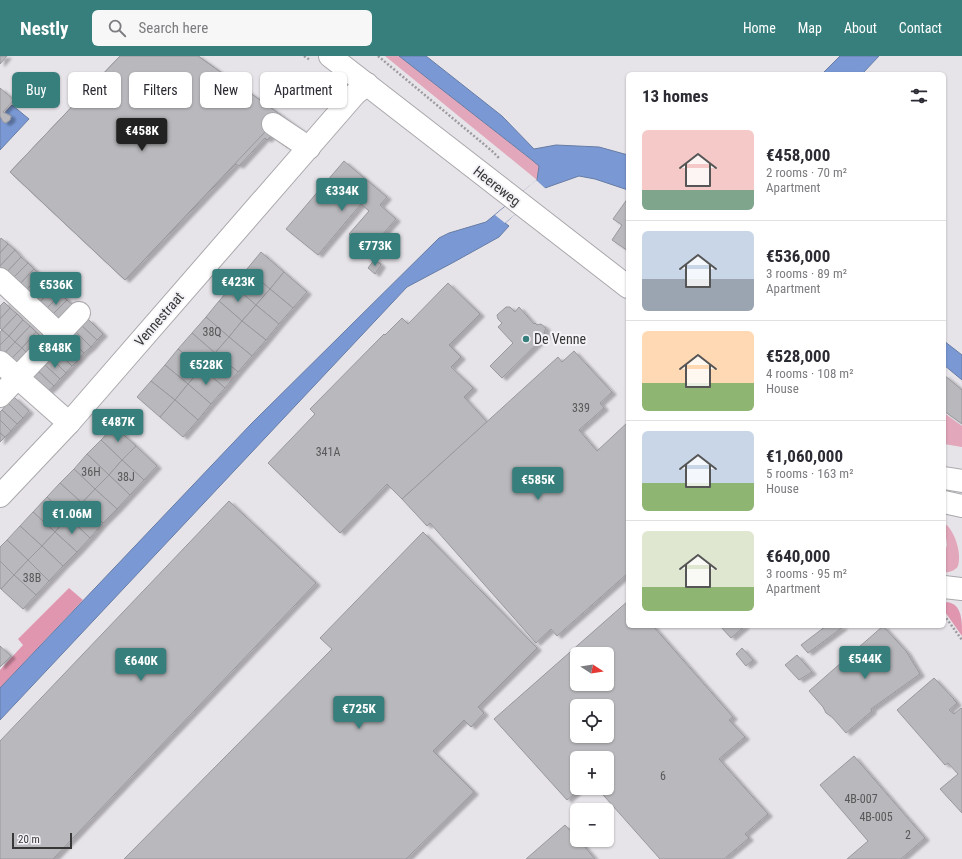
<!DOCTYPE html>
<meta charset="utf-8">
<style>
body{margin:0;font-family:"Roboto Condensed",sans-serif;background:#f7f7f7;color:#2b2b33;height:100vh;display:flex;flex-direction:column;font-size:15px;white-space:nowrap}
*{box-sizing:border-box;margin:0}
p{font-size:13px;color:#7c7c81}
.icon{flex:none;width:22px;height:22px;fill:none;stroke:currentColor;stroke-width:2;stroke-linecap:round;stroke-linejoin:round}
.map{position:relative;flex:1;overflow:hidden}
.panel{position:absolute;left:626px;top:16px;width:320px;height:556px;display:flex;flex-direction:column;background:#fff;border-radius:6px;box-shadow:0 1px 3px #0004}
.panel>*{flex:none}
.hud{position:absolute;left:12px;top:16px;width:380px;height:36px;display:flex;gap:8px}
.needle{width:26px;rotate:102deg}
.tools{position:absolute;left:570px;top:591px;display:grid;gap:8px}
.tools a{display:grid;place-items:center;width:44px;height:44px;border-radius:6px;background:#fff;box-shadow:0 1px 3px #0004;font-size:20px}
.scale{position:absolute;left:12px;bottom:10px;width:60px;box-sizing:border-box;padding-left:4px;border:2px solid #373738;border-top:0;font-size:11px;line-height:14px;white-space:nowrap;color:#373738;-webkit-text-stroke:3px #f4f2f6;paint-order:stroke}
.price{position:absolute;translate:-50% -34px;padding:0 9px;border-radius:4px;background:#377f7d;color:#fff;font-size:13px;line-height:26px;filter:drop-shadow(0 1px 2px #0008)}
.price::after{content:'';position:absolute;left:50%;top:24px;width:12px;height:9px;margin-left:-6px;background:inherit;clip-path:polygon(0 0,100% 0,50% 100%)}
.price.on{background:#222;color:#fff}
ul{padding:0;list-style:none}
li{display:flex;align-items:center;gap:12px;height:100px;padding:0 16px}
li+li{border-top:1px solid #e1e1e2}
li span{display:grid;place-items:center;flex:none;width:112px;height:80px;border-radius:6px;color:#555}
li>.icon{margin-inline-start:auto}
span .icon{width:48px;height:48px;fill:#fffc;stroke-width:1}
li b{font-size:17px}
h2{display:flex;justify-content:space-between;align-items:center;height:48px;padding:0 16px;font-size:17px}
.pill{padding:0 14px;border-radius:6px;background:#fff;box-shadow:0 1px 3px #0004;font-size:14px;line-height:36px}
.pill.on{background:#377f7d;color:#fff}
header{display:flex;align-items:center;gap:24px;box-sizing:border-box;height:56px;padding:0 20px;background:#377f7d;color:#fff}
header strong{font-size:19px}
nav{display:flex;gap:22px;margin-inline-start:auto;font-size:14px}
.search{width:280px;height:36px;background:#f7f7f7;display:flex;align-items:center;gap:10px;box-sizing:border-box;padding:0 14px;border-radius:6px;color:#7c7c81;font-size:15px}
.map>svg:first-child{display:block}
.green{fill:#e2a7ba}
.forest{fill:#e196b0}
.water{fill:#7a99d4;stroke:#667ca5}
.pier{fill:#e7e4e9}
.building{fill:#b9b9bd;stroke:#98989d;fill-rule:evenodd;filter:url(#shadow)}
.lines{fill:none;stroke-linecap:round;stroke-linejoin:round}
.minor-casing{stroke:#aaa8ac;stroke-width:24}
.major-casing{stroke:#aaa8ac;stroke-width:24}
.path{stroke:#9c9a9d;stroke-width:2.5;stroke-dasharray:2 2;stroke-linecap:butt}
.minor{stroke:#fff;stroke-width:22}
.major{stroke:#fff;stroke-width:22}
.poi-dot{fill:#377f7d;stroke:#f4f2f6;stroke-width:1.5}
.labels{text-anchor:middle;dominant-baseline:central;stroke-width:4;stroke-linejoin:round;paint-order:stroke}
.number-label{font-size:12px;fill:#585859}
.street-label{font-size:14px;fill:#373738;stroke:#f4f2f6}
.poi-label{font-size:14px;fill:#373738;stroke:#f4f2f6;text-anchor:start}
</style>
<header>
<strong>Nestly</strong>
<div class="search"><svg class="icon" aria-label="search" viewBox="0 0 24 24"><circle cx="10" cy="10" r="6"/><path d="M15 15l6 6"/></svg>Search here</div>
<nav><a>Home</a><a>Map</a><a>About</a><a>Contact</a></nav>
</header>
<div class="map">
<svg width="962" height="803" viewBox="0 0 962 803">
<defs>
<filter id="shadow"><feDropShadow dx="4.5" dy="2.5" stdDeviation="1" flood-color="#0004"/></filter>
</defs>
<rect width="100%" height="100%" fill="#e7e4e9"/>
<g class="green">
<polygon points="385,0 399,0 532,104 539,110 537,124"/>
<polygon points="944,357 962,370 962,391 944,388"/>
<path d="M944,467C955,474 962,498 958,510C955,515 949,516 944,517V499L947,489Z"/>
</g>
<g class="forest">
<polygon points="69,532 83,544 0,632 0,614 23,589 18,583"/>
<path d="M947,546C962,548 962,564 962,580L945,556L944,548Z"/>
</g>
<g class="water">
<polygon points="399,0 426,0 502,60 534,93 556,89 599,91 628,99 628,134 595,123 579,120 545,132 505,167 509,170 499,181 454,206 407,231 0,664 0,632 251,368 439,182 449,177 486,166 537,124 539,110 532,104"/>
<polygon points="840,0 879,0 862,18 822,18"/>
<polygon points="12,49 29,63 0,94 0,62"/>
<polygon points="944,285 962,299 962,324 944,309"/>
</g>
<polygon class="pier" points="536,124 546,133 505,167 495,159"/>
<g class="building">
<polygon points="0,0 7,0 0,8"/>
<polygon points="120,0 198,0 303,75 303,76 272,55 258,69 288,92 271,80 267,84 265,82 239,110 236,108 125,224 10,116"/>
<polygon points="120,0 198,0 281,59 125,224 10,116"/>
<polygon points="293,20 298,24 294,28 290,24"/>
<polygon points="320,29 328,34 320,45 313,39"/>
<polygon points="0,32 14,44 3,56 11,60 10,64 6,67 3,66 0,60"/>
<polygon points="344,105 387,141 380,149 396,163 368,195 349,178 369,155 361,148 318,199 286,173"/>
<polygon points="628,142 628,195 612,184 622,169 613,163"/>
<polygon points="1,182 8,188 0,197 0,184"/>
<polygon points="8,188 15,194 0,210 0,197"/>
<polygon points="15,194 21,201 5,218 0,214 0,210"/>
<polygon points="261,196 284,216 270,233 247,213"/>
<polygon points="21,201 28,207 11,224 5,218"/>
<polygon points="375,203 381,209 375,218 368,212"/>
<polygon points="28,207 34,213 18,230 11,224"/>
<polygon points="34,213 41,219 24,236 18,230"/>
<polygon points="247,213 270,233 256,249 233,229"/>
<polygon points="284,216 307,236 293,252 270,233"/>
<polygon points="41,219 47,225 31,243 24,236"/>
<polygon points="47,225 54,231 37,249 31,243"/>
<polygon points="448,227 480,258 449,289 461,301 451,311 473,332 464,341 487,366 402,443 387,428 340,477 268,407 315,358 310,353 384,278 385,279 402,262 408,268"/>
<polygon points="233,229 256,249 242,265 219,245"/>
<polygon points="54,231 61,238 44,255 37,249"/>
<polygon points="270,233 293,252 279,268 256,249"/>
<polygon points="61,238 67,244 50,261 44,255"/>
<polygon points="67,244 74,250 57,267 50,261"/>
<polygon points="219,245 242,265 229,281 206,261"/>
<polygon points="4,246 10,252 0,263 0,250"/>
<polygon points="256,249 279,268 266,284 242,265"/>
<polygon points="506,251 510,251 515,256 519,251 534,268 535,267 537,269 541,268 546,272 544,277 546,279 502,322 490,310 513,287 498,271 502,267 498,263 497,259"/>
<polygon points="10,252 17,258 2,274 0,272 0,263"/>
<polygon points="17,258 23,264 9,280 2,274"/>
<polygon points="206,261 229,281 215,297 192,277"/>
<polygon points="88,263 103,278 97,284 82,270"/>
<polygon points="23,264 30,270 15,286 9,280"/>
<polygon points="242,265 266,284 252,300 229,281"/>
<polygon points="30,270 36,276 22,292 15,286"/>
<polygon points="82,270 97,284 91,291 76,276"/>
<polygon points="2,274 9,280 0,289 0,276"/>
<polygon points="36,276 43,283 28,298 22,292"/>
<polygon points="76,276 91,291 84,297 69,283"/>
<polygon points="192,277 215,297 202,312 178,293"/>
<polygon points="9,280 15,286 3,299 0,296 0,289"/>
<polygon points="229,281 252,300 238,316 215,297"/>
<polygon points="69,283 84,297 78,304 63,289"/>
<polygon points="15,286 22,292 9,305 3,299"/>
<polygon points="63,289 78,304 72,310 57,296"/>
<polygon points="22,292 28,298 16,312 9,305"/>
<polygon points="178,293 202,312 188,328 165,309"/>
<polygon points="574,295 612,336 600,347 604,352 579,374 597,395 628,366 628,517 557,580 551,573 536,587 430,467 427,470 402,443 558,301 562,306"/>
<polygon points="57,296 72,310 66,317 51,302"/>
<polygon points="215,297 238,316 225,332 202,312"/>
<polygon points="51,302 66,317 60,323 45,309"/>
<polygon points="45,309 60,323 54,330 38,315"/>
<polygon points="165,309 188,328 175,344 151,325"/>
<polygon points="202,312 225,332 211,348 188,328"/>
<polygon points="38,315 54,330 47,336 32,322"/>
<polygon points="944,319 962,334 962,368 944,355"/>
<polygon points="151,325 175,344 160,361 137,341"/>
<polygon points="188,328 211,348 198,364 175,344"/>
<polygon points="14,341 29,355 23,362 8,347"/>
<polygon points="175,344 198,364 183,381 160,361"/>
<polygon points="8,347 23,362 17,368 2,354"/>
<polygon points="2,354 17,368 11,375 0,364 0,356"/>
<polygon points="0,364 11,375 5,381 0,377"/>
<polygon points="114,370 136,390 122,404 101,384"/>
<polygon points="0,377 5,381 0,386"/>
<polygon points="101,384 122,404 109,419 87,398"/>
<polygon points="136,390 157,410 144,424 122,404"/>
<polygon points="87,398 109,419 95,433 74,413"/>
<polygon points="122,404 144,424 130,439 109,419"/>
<polygon points="74,413 95,433 82,447 60,427"/>
<polygon points="109,419 130,439 117,453 95,433"/>
<polygon points="60,427 82,447 68,461 47,441"/>
<polygon points="95,433 117,453 103,467 82,447"/>
<polygon points="47,441 68,461 55,476 33,456"/>
<polygon points="229,445 316,527 53,803 0,803 0,685"/>
<polygon points="82,447 103,467 90,482 68,461"/>
<polygon points="33,456 55,476 42,490 20,470"/>
<polygon points="68,461 90,482 77,496 55,476"/>
<polygon points="20,470 42,490 28,504 7,484"/>
<polygon points="55,476 77,496 63,510 42,490"/>
<polygon points="423,476 537,592 478,651 484,657 471,671 464,664 433,695 474,736 406,803 124,803 332,593 320,582"/>
<polygon points="7,484 28,504 14,519 0,505 0,491"/>
<polygon points="42,490 63,510 49,525 28,504"/>
<polygon points="28,504 49,525 36,539 14,519"/>
<polygon points="0,505 14,519 1,533 0,532"/>
<polygon points="14,519 36,539 23,553 1,533"/>
<path d="M628,545V570H653L733,661L729,664L745,681L719,703L768,758L745,778L749,782L724,803H660L597,732H607V702H577V732H581L567,744L494,663ZM577,598H607V628H577ZM577,650H607V680H577Z"/>
<polygon points="720,570 745,570 731,582"/>
<polygon points="826,570 843,571 808,597 801,589"/>
<polygon points="883,570 906,595 920,618 871,653 872,655 846,677 832,661 826,657 823,651 809,635"/>
<polygon points="0,590 11,600 0,611"/>
<polygon points="742,592 753,604 746,610 736,598"/>
<polygon points="797,599 812,616 799,624 785,609"/>
<polygon points="934,622 954,643 954,644 957,647 949,654 954,658 961,652 962,653 962,757 940,733 958,718 948,707 945,709 897,654"/>
<polygon points="854,700 925,782 901,803 847,803 868,785 820,729"/>
<polygon points="565,769 577,782 577,784 579,784 595,803 526,803"/>
</g>
<g class="lines">
<g class="minor-casing">
<g id="minor">
<polyline points="273,68 309,92"/>
<polyline points="0,223 59,278"/>
<polyline points="0,306 69,367"/>
<polyline points="0,340 79,257"/>
<polyline points="0,440 69,367 355,38 367,28"/>
<polyline points="944,531 962,533"/>
</g>
</g>
<g class="major-casing">
<g id="major">
<polyline points="330,0 628,231"/>
<polyline points="944,422 962,425"/>
<polyline points="944,446 962,450"/>
</g>
</g>
<g class="path">
<polyline points="304,0 310,4"/>
<polyline points="378,0 492,95 500,103"/>
<polyline points="944,559 962,584"/>
</g>
<use href="#minor" class="minor"/>
<use href="#major" class="major"/>
</g>
<circle class="poi-dot" cx="526" cy="283" r="4"/>
<g class="labels">
<g class="number-label">
<text x="212" y="276">38Q</text>
<text x="581" y="352">339</text>
<text x="328" y="396">341A</text>
<text x="91" y="416">36H</text>
<text x="126" y="421">38J</text>
<text x="32" y="522">38B</text>
<text x="663" y="720">6</text>
<text x="861" y="743">4B-007</text>
<text x="876" y="761">4B-005</text>
<text x="908" y="779">2</text>
</g>
<g class="street-label">
<text transform="translate(497 130) rotate(38)">Heereweg</text>
<text transform="translate(159 263) rotate(-49)">Vennestraat</text>
</g>
<g class="poi-label">
<text x="534" y="283">De Venne</text>
</g>
</g>
</svg>
<div class="tools">
<a><svg class="needle" viewBox="-14 -14 28 28"><path d="M0-13l5 13h-10z" fill="#e53935"/><path d="M0 13l5-13h-10z" fill="#7c7c81"/></svg></a>
<a><svg class="icon" aria-label="locate" viewBox="0 0 24 24"><circle cx="12" cy="12" r="6"/><path d="M12 2v4M12 18v4M2 12h4M18 12h4"/></svg></a>
<a>+</a>
<a>−</a>
</div>
<div class="scale">20 m</div>
<b class="price on" style="left:142px;top:96px">€458K</b>
<b class="price" style="left:342px;top:156px">€334K</b>
<b class="price" style="left:375px;top:211px">€773K</b>
<b class="price" style="left:238px;top:247px">€423K</b>
<b class="price" style="left:56px;top:250px">€536K</b>
<b class="price" style="left:55px;top:313px">€848K</b>
<b class="price" style="left:206px;top:330px">€528K</b>
<b class="price" style="left:118px;top:387px">€487K</b>
<b class="price" style="left:538px;top:445px">€585K</b>
<b class="price" style="left:72px;top:479px">€1.06M</b>
<b class="price" style="left:865px;top:624px">€544K</b>
<b class="price" style="left:141px;top:626px">€640K</b>
<b class="price" style="left:359px;top:674px">€725K</b>
<div class="hud">
<a class="pill on">Buy</a>
<a class="pill">Rent</a>
<a class="pill">Filters</a>
<a class="pill">New</a>
<a class="pill">Apartment</a>
</div>
<section class="panel">
<h2>13 homes<svg class="icon" aria-label="filters" viewBox="0 0 24 24"><path d="M4 7h16M4 17h16"/><circle cx="9" cy="7" r="2"/><circle cx="15" cy="17" r="2"/></svg></h2>
<ul>
<li><span style="background:linear-gradient(#f6c9c9 75%,#7fa58c 0)"><svg class="icon" aria-label="home" viewBox="0 0 24 24"><path d="M3 11l9-7 9 7M6 9v11h12V9"/></svg></span><div><b>€458,000</b><p>2 rooms · 70 m²</p><p>Apartment</p></div></li>
<li><span style="background:linear-gradient(#c9d6e8 60%,#9aa5b1 0)"><svg class="icon" aria-label="home" viewBox="0 0 24 24"><path d="M3 11l9-7 9 7M6 9v11h12V9"/></svg></span><div><b>€536,000</b><p>3 rooms · 89 m²</p><p>Apartment</p></div></li>
<li><span style="background:linear-gradient(#ffd9b3 65%,#8fb573 0)"><svg class="icon" aria-label="home" viewBox="0 0 24 24"><path d="M3 11l9-7 9 7M6 9v11h12V9"/></svg></span><div><b>€528,000</b><p>4 rooms · 108 m²</p><p>House</p></div></li>
<li><span style="background:linear-gradient(#c9d6e8 65%,#8fb573 0)"><svg class="icon" aria-label="home" viewBox="0 0 24 24"><path d="M3 11l9-7 9 7M6 9v11h12V9"/></svg></span><div><b>€1,060,000</b><p>5 rooms · 163 m²</p><p>House</p></div></li>
<li><span style="background:linear-gradient(#dfe7d0 70%,#8fb573 0)"><svg class="icon" aria-label="home" viewBox="0 0 24 24"><path d="M3 11l9-7 9 7M6 9v11h12V9"/></svg></span><div><b>€640,000</b><p>3 rooms · 95 m²</p><p>Apartment</p></div></li>
</ul>
</section>
</div>
